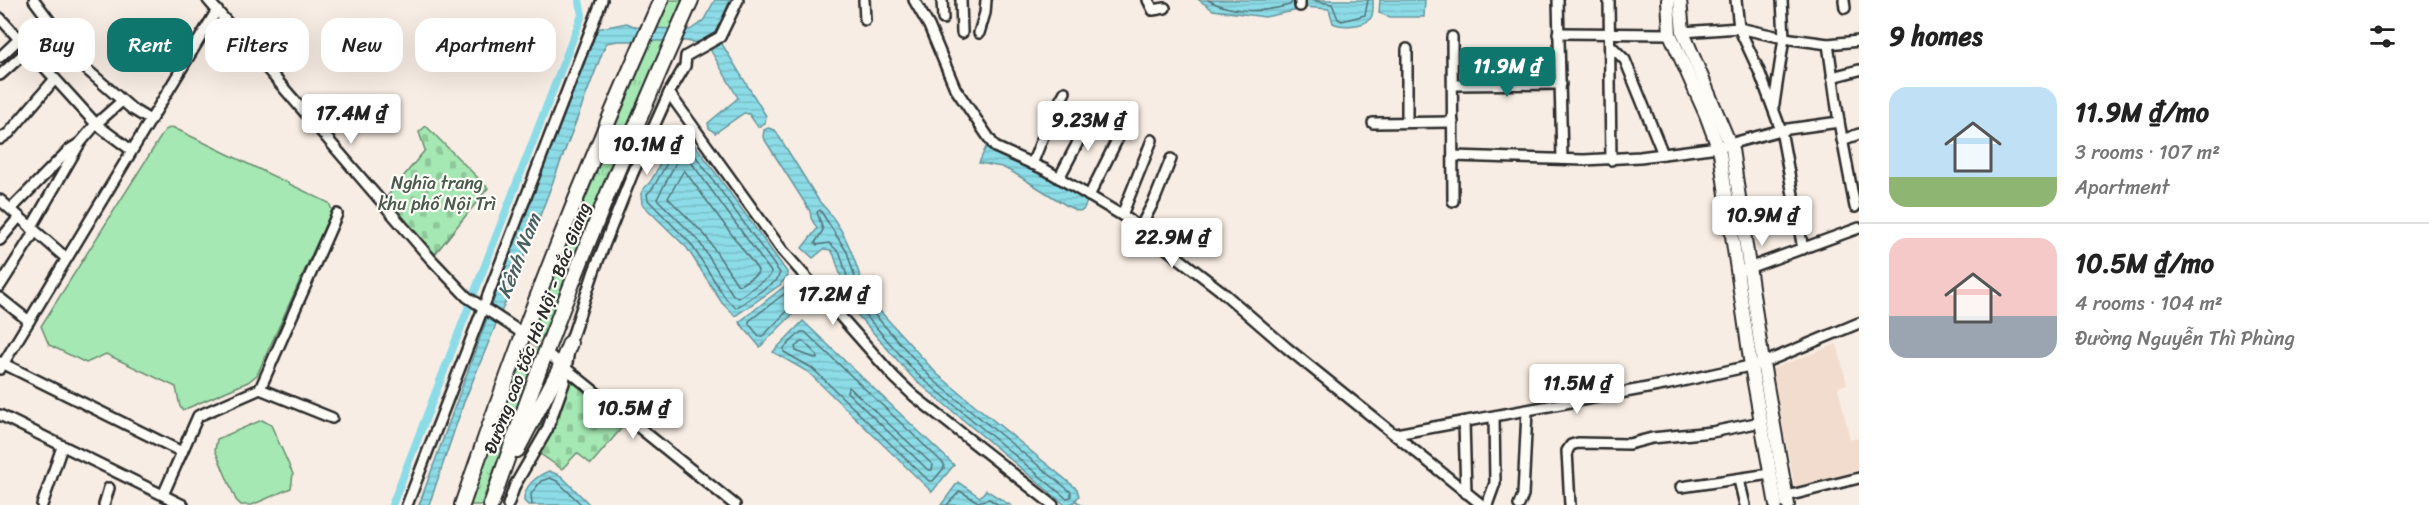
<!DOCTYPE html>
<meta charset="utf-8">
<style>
body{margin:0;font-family:Sriracha,sans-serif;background:#f6f6f6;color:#222;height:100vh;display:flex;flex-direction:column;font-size:22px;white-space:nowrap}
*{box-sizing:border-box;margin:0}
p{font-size:20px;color:#767676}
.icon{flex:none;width:33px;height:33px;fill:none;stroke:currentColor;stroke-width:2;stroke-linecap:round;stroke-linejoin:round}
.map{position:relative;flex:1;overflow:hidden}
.drawer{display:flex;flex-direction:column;background:#fff;width:570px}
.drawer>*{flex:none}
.guide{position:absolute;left:18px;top:18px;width:570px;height:54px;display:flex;gap:12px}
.price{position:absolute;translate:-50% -51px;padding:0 14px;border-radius:6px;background:#fff;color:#222;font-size:20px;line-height:39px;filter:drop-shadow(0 2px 3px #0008)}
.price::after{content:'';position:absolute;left:50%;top:36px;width:18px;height:14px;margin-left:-9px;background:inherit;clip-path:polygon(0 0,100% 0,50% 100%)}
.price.on{background:#0f766e;color:#fff}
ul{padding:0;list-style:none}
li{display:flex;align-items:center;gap:18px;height:150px;padding:0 30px}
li+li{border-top:2px solid #e0e0e0}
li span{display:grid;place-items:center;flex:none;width:168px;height:120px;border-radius:18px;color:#555}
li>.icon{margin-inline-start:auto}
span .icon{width:72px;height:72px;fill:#fffc;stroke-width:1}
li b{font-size:26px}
h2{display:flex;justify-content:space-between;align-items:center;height:72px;padding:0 30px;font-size:26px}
.tag{padding:0 21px;border-radius:18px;background:#fff;box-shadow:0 6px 24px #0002;font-size:21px;line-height:54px}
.tag.on{background:#0f766e;color:#fff}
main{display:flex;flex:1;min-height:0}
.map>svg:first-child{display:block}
.built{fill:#f2dccd}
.grass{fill:url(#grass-tufts);stroke:#688a6f;stroke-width:1.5}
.cemetery{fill:url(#cemetery-stones);stroke:#688a6f;stroke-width:1.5}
.garden{fill:#a5e8b3;stroke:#688a6f;stroke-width:1.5}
.water{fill:url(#water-rules);stroke:#65959c;stroke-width:1.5}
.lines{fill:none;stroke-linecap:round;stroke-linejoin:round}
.shore{stroke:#527277;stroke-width:1.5}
.stream{stroke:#65959c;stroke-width:2}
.canal{stroke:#8cdce8;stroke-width:8}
.minor-tunnel{stroke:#cfc6bf;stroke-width:9;stroke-dasharray:9 4.5;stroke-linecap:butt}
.minor-casing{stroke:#2b2b2b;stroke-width:14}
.major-casing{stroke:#2b2b2b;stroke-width:16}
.highway-casing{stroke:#2b2b2b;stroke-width:18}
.minor{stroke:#fdfcf7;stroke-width:9}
.major{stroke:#fdfcf7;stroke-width:12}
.highway{stroke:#fdfcf7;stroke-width:14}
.labels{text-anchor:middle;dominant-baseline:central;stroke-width:4.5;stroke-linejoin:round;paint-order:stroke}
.park-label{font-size:18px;fill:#4a5a4d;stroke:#fdfcf7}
.street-label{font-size:18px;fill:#2b2b2b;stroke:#fdfcf7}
.water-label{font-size:20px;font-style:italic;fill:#486064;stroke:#fdfcf7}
</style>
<main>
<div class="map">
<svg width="1859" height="505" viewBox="0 0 1859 505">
<defs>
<pattern id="grass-tufts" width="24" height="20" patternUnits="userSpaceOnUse" patternTransform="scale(1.5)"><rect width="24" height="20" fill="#a5e8b3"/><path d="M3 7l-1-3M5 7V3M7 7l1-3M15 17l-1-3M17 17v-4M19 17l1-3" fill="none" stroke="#8ec79a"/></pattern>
<pattern id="cemetery-stones" width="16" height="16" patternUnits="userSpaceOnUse" patternTransform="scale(1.5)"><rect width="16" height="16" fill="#a5e8b3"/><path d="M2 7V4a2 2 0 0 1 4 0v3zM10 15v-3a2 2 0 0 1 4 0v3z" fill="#8ec79a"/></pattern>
<pattern id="water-rules" width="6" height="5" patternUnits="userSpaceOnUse" patternTransform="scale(1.5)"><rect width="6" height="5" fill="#8cdce8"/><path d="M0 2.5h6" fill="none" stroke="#79bdc7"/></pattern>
</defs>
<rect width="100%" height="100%" fill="#f8ede4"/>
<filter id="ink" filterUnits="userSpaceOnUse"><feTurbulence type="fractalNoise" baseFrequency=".0167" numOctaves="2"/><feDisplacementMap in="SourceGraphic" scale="12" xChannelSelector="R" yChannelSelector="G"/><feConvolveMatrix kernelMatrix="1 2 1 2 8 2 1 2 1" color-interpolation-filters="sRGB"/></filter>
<g filter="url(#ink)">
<polygon class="built" points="1837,344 1847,384 1838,387 1850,439 1859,438 1859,470 1795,487 1772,369"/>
<path class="grass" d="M669,0H682L570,266L481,505H469C529,334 597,166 669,0Z"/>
<g class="cemetery">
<polygon points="426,126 488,188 435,254 385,199 425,150 419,132"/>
<polygon points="559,370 625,424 591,464 577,453 562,469 533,449"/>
</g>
<g class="garden">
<polygon points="172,127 329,203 332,210 257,375 248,382 183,410 180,407 176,387 106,354 86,363 49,345 41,326 165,130"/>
<polygon points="262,420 271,425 293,474 291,488 252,505 241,505 236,500 215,450 217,439"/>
</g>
<g class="water">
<polygon points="715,0 730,0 718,29 712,37 717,44 722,44 766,116 765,123 758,127 749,114 744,113 715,133 709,128 708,123 738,98 711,51 712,47 707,40 695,43 687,41 618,41 606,43 528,247 464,402 429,505 419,505 541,170 597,29 627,23 636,27 690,30 703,21"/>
<polygon points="1199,0 1298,0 1299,10 1265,17 1213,10"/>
<path d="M1304,0H1373C1373,6 1374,15 1370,19C1363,27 1341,27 1333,23L1329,9L1304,7Z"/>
<polygon points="1380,0 1425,0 1424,17 1390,17 1379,13"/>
<path d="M768,128L775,130L819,201C847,230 854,258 866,295L870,300L937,374L1077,489L1079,496L1073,503L1065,505L913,378L855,312L849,302L834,255L831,250L824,249L813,258L802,248L817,229L811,218L810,211L763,137L764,130Z"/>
<path d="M681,130L699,150L787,272L788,276L780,285L735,316L722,303L687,248L642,204C642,202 641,196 641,194C642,188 649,185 652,179C662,162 667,144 681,130Z"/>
<polygon points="986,147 1086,196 1087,202 1083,210 1078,211 1069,207 1014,173 1002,167 979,163"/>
<polygon points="795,278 811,296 760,347 739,322"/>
<polygon points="803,321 954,465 932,492 808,372 773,352"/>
<path d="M549,471L561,476L590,505H528L524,501C523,486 537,476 549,471Z"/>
<polygon points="958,482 980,497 986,490 1010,505 941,505"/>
</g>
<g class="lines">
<g class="shore">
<path d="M1208,0C1232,14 1265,12 1290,5L1293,0"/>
<polyline points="1310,0 1332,4 1338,19 1342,21 1365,15 1368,0"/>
<polygon points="680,140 684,140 780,273 776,281 736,308 726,299 691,244 648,200 647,194 653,188"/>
<polygon points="681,153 688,158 771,272 770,276 738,298 733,295 698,240 657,199"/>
<polygon points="684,170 758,270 757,274 740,285 737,284 705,235 668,198"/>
<polygon points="820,210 847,252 861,297 865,304 932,379 1071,492 1071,497 1066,498 917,374 859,308 854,300 840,253 829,243 817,245 815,243 823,230 817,212"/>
<polygon points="793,287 801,293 801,297 763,336 759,336 749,324 749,321"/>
<polygon points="801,332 805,332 944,464 944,468 933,481 929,481 812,368 784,352 784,348"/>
<polygon points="801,342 804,342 817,355 817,359 796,351 795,347"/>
<polygon points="849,387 933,465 932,470 928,470 847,392"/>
<polyline points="532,505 531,494 541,481 550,478 557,481 582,505"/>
<polyline points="947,505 960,491 978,502 989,499 999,505"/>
</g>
<polyline class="stream" points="1075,500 1081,505"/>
<polyline class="canal" points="392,505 582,15 579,0"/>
<polyline class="minor-tunnel" points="521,332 548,354"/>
<g class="minor-casing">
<g id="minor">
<polyline points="34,0 85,68 132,109 150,120"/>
<polyline points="208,0 430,258 467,297 519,331"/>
<polyline points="864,0 865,20"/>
<polyline points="914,0 929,26 955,88 995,147 1046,170 1128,219 1220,290 1287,348 1482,505"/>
<polyline points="942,0 943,19"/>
<polyline points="961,0 962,33"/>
<polyline points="1148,0 1153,10 1165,8"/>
<polyline points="1300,0 1300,6"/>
<polyline points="1558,0 1562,159"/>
<polyline points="1609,0 1611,160"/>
<polyline points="1736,0 1739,28 1759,71 1781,130 1803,249"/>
<polyline points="1844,0 1845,8"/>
<polyline points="0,18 96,124 131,150"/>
<polyline points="1683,32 1739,28 1784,38 1828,44 1859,41"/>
<polyline points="979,33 985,13 986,0"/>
<polyline points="1558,33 1670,34"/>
<polyline points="1452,37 1453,201"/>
<polyline points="1828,44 1839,122 1855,207"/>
<polyline points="1610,45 1625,60 1663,154"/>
<polyline points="1407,49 1407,122"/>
<polyline points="0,57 18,40"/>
<polyline points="0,75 28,50"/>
<polyline points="1832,77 1859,70"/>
<polyline points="1453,85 1561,84"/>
<polyline points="669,93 782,250 894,377 914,396 1053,505"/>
<polyline points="1774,104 1784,38 1782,0"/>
<polyline points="1373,123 1453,122"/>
<polyline points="0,139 9,133 54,80"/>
<polyline points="1842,140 1859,134"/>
<polyline points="1453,156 1584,160 1640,157 1718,147 1781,130 1839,122"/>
<polyline points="1032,164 1050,119 1065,92"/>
<polyline points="1059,178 1077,144 1087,114"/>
<polyline points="1089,196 1125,124"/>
<polyline points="0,200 66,258"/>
<polyline points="11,209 69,150 80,143 96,124 122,101"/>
<polyline points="1122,215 1152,140"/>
<polyline points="31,228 80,143"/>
<polyline points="1140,228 1155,199 1171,159"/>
<polyline points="0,240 19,217"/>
<polyline points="1743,270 1859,228"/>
<polyline points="0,286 35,231"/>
<polyline points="0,298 29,321"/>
<polyline points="548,354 735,505"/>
<polyline points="0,362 182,452"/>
<polyline points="0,369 217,10"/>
<polyline points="260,389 337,214"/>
<polyline points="0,415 183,505"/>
<polyline points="1464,422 1466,493"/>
<polyline points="1396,434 1669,384 1763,363 1859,323"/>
<polyline points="1739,480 1745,505"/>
<polyline points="1681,487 1770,474"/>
<polyline points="163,495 198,416 260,389 332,418"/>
<polyline points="1787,496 1859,478"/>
<polyline points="42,505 62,447"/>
<polyline points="104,505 109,488"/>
<polyline points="407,505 602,0"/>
<polyline points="508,505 515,485 547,430 564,383 570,343 594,271 632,175 669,93 685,66 686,56 720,37 738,0"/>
<polyline points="1487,505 1495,483 1494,417"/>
<polyline points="1519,505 1523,495 1527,411"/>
<polyline points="1570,505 1567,451 1571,445 1578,443 1629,444 1652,438 1712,432 1761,422"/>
</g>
</g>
<g class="major-casing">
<g id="major">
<polyline points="1668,0 1670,34 1706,115 1720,153 1751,366 1776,505"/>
<polyline points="1680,0 1683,32 1732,149 1763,363 1788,505"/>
</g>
</g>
<g class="highway-casing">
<g id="highway">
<polyline points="517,450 559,370 570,343"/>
<path d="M462,505C520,334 587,165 661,0"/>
<path d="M491,505C549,334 617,165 691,0"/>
</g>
</g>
<use href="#minor" class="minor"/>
<use href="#major" class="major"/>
<use href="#highway" class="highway"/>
</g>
</g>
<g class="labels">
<g class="park-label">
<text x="437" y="183">Nghĩa trang<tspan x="437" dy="21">khu phố Nội Trì</tspan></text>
</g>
<g class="street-label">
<text transform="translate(537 328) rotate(-69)">Đường cao tốc Hà Nội - Bắc Giang</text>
</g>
<g class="water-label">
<text transform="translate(519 256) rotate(-69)">Kênh Nam</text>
</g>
</g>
</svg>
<b class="price on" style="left:1507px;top:98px">11.9M ₫</b>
<b class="price" style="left:351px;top:145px">17.4M ₫</b>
<b class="price" style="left:1088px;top:152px">9.23M ₫</b>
<b class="price" style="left:647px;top:176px">10.1M ₫</b>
<b class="price" style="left:1762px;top:247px">10.9M ₫</b>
<b class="price" style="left:1172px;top:269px">22.9M ₫</b>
<b class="price" style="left:833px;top:326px">17.2M ₫</b>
<b class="price" style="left:1577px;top:415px">11.5M ₫</b>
<b class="price" style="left:633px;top:440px">10.5M ₫</b>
<div class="guide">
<a class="tag">Buy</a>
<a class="tag on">Rent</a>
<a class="tag">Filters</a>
<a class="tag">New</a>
<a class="tag">Apartment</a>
</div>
</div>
<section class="drawer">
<h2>9 homes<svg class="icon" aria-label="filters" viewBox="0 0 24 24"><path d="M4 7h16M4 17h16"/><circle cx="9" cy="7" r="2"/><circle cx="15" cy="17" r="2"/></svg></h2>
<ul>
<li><span style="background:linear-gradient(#bfe0f5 75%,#8fb573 0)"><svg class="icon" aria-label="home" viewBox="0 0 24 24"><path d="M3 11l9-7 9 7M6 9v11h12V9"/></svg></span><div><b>11.9M ₫/mo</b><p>3 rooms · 107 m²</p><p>Apartment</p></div></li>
<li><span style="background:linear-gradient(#f6c9c9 65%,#9aa5b1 0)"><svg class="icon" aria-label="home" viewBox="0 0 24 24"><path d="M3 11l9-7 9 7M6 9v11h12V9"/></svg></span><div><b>10.5M ₫/mo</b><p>4 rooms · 104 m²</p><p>Đường Nguyễn Thì Phùng</p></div></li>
</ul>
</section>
</main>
